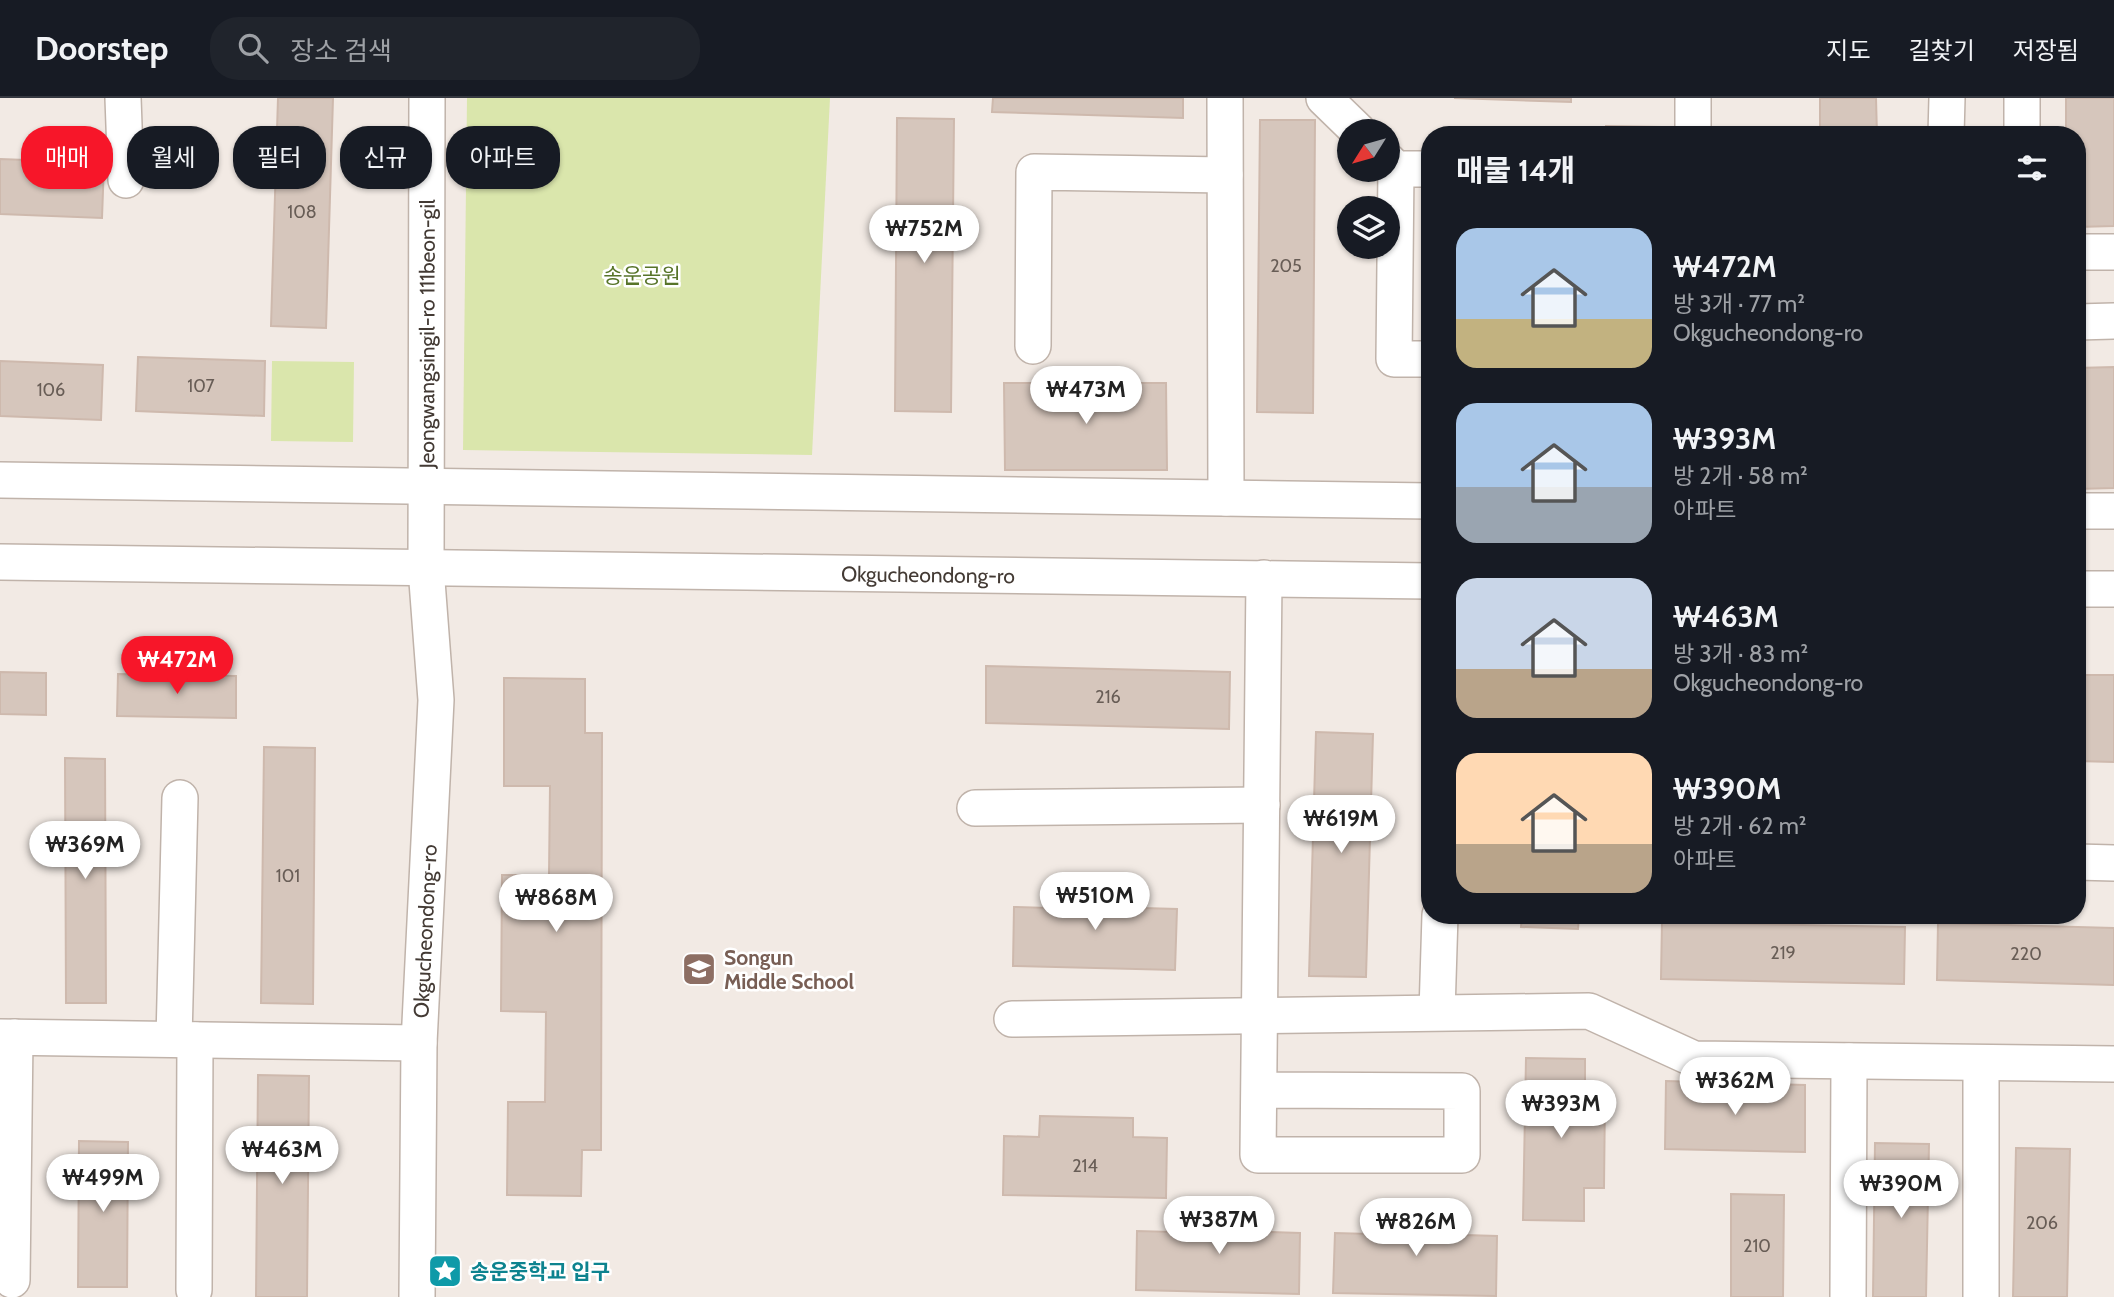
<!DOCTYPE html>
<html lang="ko">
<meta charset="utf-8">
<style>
body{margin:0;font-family:Cabin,"Noto Sans KR",sans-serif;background:#20242c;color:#f1f3f6;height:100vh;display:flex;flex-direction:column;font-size:26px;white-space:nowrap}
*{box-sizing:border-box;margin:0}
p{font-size:23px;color:#9ea1a6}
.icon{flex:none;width:38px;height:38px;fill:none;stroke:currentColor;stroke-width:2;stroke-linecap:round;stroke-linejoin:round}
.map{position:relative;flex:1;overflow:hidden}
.side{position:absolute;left:1421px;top:28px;width:665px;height:798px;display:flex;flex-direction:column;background:#171b24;border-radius:28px;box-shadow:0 2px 5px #0004}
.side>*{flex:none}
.top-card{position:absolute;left:21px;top:28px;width:665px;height:63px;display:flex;gap:14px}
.needle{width:46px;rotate:233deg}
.buttons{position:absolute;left:1337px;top:21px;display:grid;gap:14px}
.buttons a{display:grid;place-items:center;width:63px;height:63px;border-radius:50%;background:#171b24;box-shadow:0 2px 5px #0004;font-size:35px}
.price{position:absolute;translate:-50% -60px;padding:0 16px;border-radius:24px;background:#fff;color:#222;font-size:23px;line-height:46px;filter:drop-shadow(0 2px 4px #0008)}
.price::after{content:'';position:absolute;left:50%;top:42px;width:21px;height:16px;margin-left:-10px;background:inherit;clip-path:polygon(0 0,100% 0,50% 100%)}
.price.current{background:#f71629;color:#fff}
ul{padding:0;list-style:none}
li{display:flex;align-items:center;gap:21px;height:175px;padding:0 35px}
li span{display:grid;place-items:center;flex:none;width:196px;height:140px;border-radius:21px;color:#555}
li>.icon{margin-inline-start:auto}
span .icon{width:84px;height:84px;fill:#fffc;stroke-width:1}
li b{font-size:30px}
h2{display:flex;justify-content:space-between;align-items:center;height:84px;padding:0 35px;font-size:30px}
.tag{padding:0 24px;border-radius:28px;background:#171b24;box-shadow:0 2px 5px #0004;font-size:24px;line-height:63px}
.tag.current{background:#f71629;color:#fff}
header{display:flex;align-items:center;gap:42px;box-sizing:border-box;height:98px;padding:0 35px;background:#171b24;border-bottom:2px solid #363941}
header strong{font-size:33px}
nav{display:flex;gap:38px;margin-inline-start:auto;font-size:24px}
.search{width:490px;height:63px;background:#20242c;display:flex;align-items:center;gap:18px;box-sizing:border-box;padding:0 24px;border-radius:28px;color:#9ea1a6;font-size:26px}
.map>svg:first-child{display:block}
.green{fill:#dae6ac}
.building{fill:#d6c6bc;stroke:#ceb9ad;stroke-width:2}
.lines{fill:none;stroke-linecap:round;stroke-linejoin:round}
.minor-casing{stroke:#c0b3aa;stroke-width:38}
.minor{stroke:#fff;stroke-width:35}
.labels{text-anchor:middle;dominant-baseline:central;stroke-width:5;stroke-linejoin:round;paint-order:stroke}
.number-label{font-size:18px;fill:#685d56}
.park-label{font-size:21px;fill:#577429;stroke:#fff}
.street-label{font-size:21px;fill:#433a34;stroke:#fff}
.education-label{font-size:21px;font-weight:bold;fill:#785e54;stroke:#fff;text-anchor:start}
.culture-label{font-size:21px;font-weight:bold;fill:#0d838f;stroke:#fff;text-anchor:start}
</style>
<header>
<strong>Doorstep</strong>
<div class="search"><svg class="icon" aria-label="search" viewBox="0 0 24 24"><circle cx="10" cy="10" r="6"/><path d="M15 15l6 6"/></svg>장소 검색</div>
<nav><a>지도</a><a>길찾기</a><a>저장됨</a></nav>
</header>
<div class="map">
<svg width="2114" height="1199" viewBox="0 0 2114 1199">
<rect width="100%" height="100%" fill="#f2eae4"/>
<g class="green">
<polygon points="467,0 830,0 812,357 463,352"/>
<polygon points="272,263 354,264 353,344 271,343"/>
</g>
<g class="building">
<polygon points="278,0 333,0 326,230 271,228"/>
<polygon points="993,0 1183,0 1183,20 992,14"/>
<polygon points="1454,0 1571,0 1571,4"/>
<polygon points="1820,0 1876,0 1877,37 1820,37"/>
<polygon points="2066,0 2114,0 2114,128 2077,129 2077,37 2066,37"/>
<polygon points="897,20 954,21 951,314 895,313"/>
<polygon points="1260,22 1315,22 1313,315 1257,314"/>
<polygon points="1606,28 1661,29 1661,37 1606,37"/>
<polygon points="0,61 104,65 102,120 0,116"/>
<polygon points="138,259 265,263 264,318 136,313"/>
<polygon points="0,263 103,267 101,322 0,318"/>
<polygon points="2114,269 2114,390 2077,391 2077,270"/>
<polygon points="1004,285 1166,285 1167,372 1005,372"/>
<polygon points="986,568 1230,574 1229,631 986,625"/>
<polygon points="0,574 46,575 46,617 0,616"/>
<polygon points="118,576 236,578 236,620 117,618"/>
<polygon points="2077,577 2114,577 2114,664 2077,663"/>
<polygon points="504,580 585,581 585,635 602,635 601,1052 582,1052 581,1098 507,1097 508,1004 545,1004 546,914 501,913 502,777 549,777 550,688 504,688"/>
<polygon points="1316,634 1373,636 1366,879 1309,878"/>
<polygon points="264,649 315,650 313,906 261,905"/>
<polygon points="65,660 105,661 106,905 66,905"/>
<polygon points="1050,789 1143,791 1142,810 1177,811 1175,872 1013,868 1014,809 1049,810"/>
<polygon points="1522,817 1579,817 1578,831 1521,829"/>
<polygon points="1662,824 1905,829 1904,886 1661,881"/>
<polygon points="1938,825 2114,830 2114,887 1937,882"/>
<polygon points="1526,960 1585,961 1585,997 1605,997 1604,1090 1584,1090 1584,1123 1523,1122"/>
<polygon points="258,977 309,978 307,1199 256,1199"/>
<polygon points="1666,983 1805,987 1805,1054 1665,1051"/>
<polygon points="1040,1018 1133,1020 1133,1039 1167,1040 1166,1100 1003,1097 1004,1038 1039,1039"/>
<polygon points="79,1043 128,1044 127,1189 78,1189"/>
<polygon points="1875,1045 1929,1046 1926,1199 1873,1199"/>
<polygon points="2016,1050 2070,1051 2067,1199 2013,1199"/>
<polygon points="1731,1096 1784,1097 1783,1199 1731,1199"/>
<polygon points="1173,1113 1267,1115 1266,1134 1300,1135 1299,1196 1136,1192 1137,1133 1173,1134"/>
<polygon points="1371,1115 1464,1118 1464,1137 1497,1138 1496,1198 1333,1195 1335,1135 1370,1136"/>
</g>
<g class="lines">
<g class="minor-casing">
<g id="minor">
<polyline points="123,0 126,82"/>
<polyline points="1225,0 1226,400"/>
<polyline points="1324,0 1358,33"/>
<polyline points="1693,37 1693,0"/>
<polyline points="1946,37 1947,0"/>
<polyline points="2022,37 2022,0"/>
<polyline points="1388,63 1396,71 1430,71"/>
<polyline points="1396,71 1394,261 1430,261"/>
<polyline points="2077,154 2114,154"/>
<polyline points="2077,224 2114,223"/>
<polyline points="1033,248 1034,74 1225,77"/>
<polyline points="0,382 1430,403"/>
<polyline points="2077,413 2114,413"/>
<path id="s1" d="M0,464L1430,483"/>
<polyline points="2077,491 2114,491"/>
<polyline points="975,710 1262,707"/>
<polyline points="2077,764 2114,765"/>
<polyline points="1437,914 1440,817"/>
<polyline points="1012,921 1589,913 1694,961 2114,966"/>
<polyline points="0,939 419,945"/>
<polyline points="174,941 180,700"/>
<polyline points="1981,965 1981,1199"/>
<polyline points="1259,992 1462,993 1462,1057 1258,1057 1264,480"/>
<polyline points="12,1182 15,939"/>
<polyline points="194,1192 195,942"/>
<path id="s2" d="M417,1199L419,945L436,602L426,470L427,0"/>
<polyline points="1848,1199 1849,963"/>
</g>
</g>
<use href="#minor" class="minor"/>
</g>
<defs>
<g id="school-square" transform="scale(1.75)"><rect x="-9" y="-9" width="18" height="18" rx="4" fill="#8d6e63" stroke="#fff"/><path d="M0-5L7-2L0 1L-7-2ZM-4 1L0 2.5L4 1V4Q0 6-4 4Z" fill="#fff"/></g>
<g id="sight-square" transform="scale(1.75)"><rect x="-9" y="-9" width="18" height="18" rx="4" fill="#0f9aa8" stroke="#fff"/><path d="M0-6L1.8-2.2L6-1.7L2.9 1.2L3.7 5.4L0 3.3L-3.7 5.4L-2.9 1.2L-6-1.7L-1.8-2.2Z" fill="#fff"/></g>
</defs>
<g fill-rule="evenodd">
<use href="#school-square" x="699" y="871"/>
<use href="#sight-square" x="445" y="1173"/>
</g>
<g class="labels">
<g class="number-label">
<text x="302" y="114">108</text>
<text x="1286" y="168">205</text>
<text x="201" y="288">107</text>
<text x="51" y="292">106</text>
<text x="1108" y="599">216</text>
<text x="288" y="778">101</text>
<text x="1783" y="855">219</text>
<text x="2026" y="856">220</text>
<text x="1085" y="1068">214</text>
<text x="2042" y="1125">206</text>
<text x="1757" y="1148">210</text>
</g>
<g class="park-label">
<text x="642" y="177">송운공원</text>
</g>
<g class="street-label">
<text stroke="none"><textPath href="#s2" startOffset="964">Jeongwangsingil-ro 111beon-gil</textPath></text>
<text stroke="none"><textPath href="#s1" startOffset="928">Okgucheondong-ro</textPath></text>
<text stroke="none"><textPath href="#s2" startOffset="366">Okgucheondong-ro</textPath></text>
</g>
<g class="education-label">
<text x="724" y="859">Songun<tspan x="724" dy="24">Middle School</tspan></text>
</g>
<g class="culture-label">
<text x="470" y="1173">송운중학교 입구</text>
</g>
</g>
</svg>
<div class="buttons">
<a><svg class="needle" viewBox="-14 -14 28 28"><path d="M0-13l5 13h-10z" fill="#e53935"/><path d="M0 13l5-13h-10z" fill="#9ea1a6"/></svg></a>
<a><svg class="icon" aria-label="layers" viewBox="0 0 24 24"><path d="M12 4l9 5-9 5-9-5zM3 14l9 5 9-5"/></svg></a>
</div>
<b class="price" style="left:924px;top:167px">₩752M</b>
<b class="price" style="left:1086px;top:328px">₩473M</b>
<b class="price current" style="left:177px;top:598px">₩472M</b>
<b class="price" style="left:1341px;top:757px">₩619M</b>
<b class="price" style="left:85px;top:783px">₩369M</b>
<b class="price" style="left:1095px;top:834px">₩510M</b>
<b class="price" style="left:556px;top:836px">₩868M</b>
<b class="price" style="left:1735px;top:1019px">₩362M</b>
<b class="price" style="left:1561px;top:1042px">₩393M</b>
<b class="price" style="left:282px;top:1088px">₩463M</b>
<b class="price" style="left:103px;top:1116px">₩499M</b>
<b class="price" style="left:1901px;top:1122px">₩390M</b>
<b class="price" style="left:1219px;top:1158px">₩387M</b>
<b class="price" style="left:1416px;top:1160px">₩826M</b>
<div class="top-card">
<a class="tag current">매매</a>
<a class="tag">월세</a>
<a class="tag">필터</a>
<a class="tag">신규</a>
<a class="tag">아파트</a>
</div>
<section class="side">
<h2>매물 14개<svg class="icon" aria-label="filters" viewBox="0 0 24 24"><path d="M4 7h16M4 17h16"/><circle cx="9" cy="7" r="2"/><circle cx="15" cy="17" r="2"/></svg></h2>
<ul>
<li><span style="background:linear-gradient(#a9c7e8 65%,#c2b280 0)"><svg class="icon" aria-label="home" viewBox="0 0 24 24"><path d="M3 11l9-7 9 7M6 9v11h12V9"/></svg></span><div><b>₩472M</b><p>방 3개 · 77 m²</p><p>Okgucheondong-ro</p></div></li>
<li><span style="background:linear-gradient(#a9c7e8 60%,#9aa5b1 0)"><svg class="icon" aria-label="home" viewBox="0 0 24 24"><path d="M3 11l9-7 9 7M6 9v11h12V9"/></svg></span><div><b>₩393M</b><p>방 2개 · 58 m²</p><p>아파트</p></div></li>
<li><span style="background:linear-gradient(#c9d6e8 65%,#b9a48a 0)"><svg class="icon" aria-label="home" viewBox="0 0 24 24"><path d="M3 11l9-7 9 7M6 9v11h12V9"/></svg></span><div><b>₩463M</b><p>방 3개 · 83 m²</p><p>Okgucheondong-ro</p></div></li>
<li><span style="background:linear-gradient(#ffd9b3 65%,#b9a48a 0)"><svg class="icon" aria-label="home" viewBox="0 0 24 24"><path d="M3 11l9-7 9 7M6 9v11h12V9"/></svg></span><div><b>₩390M</b><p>방 2개 · 62 m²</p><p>아파트</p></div></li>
</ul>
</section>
</div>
